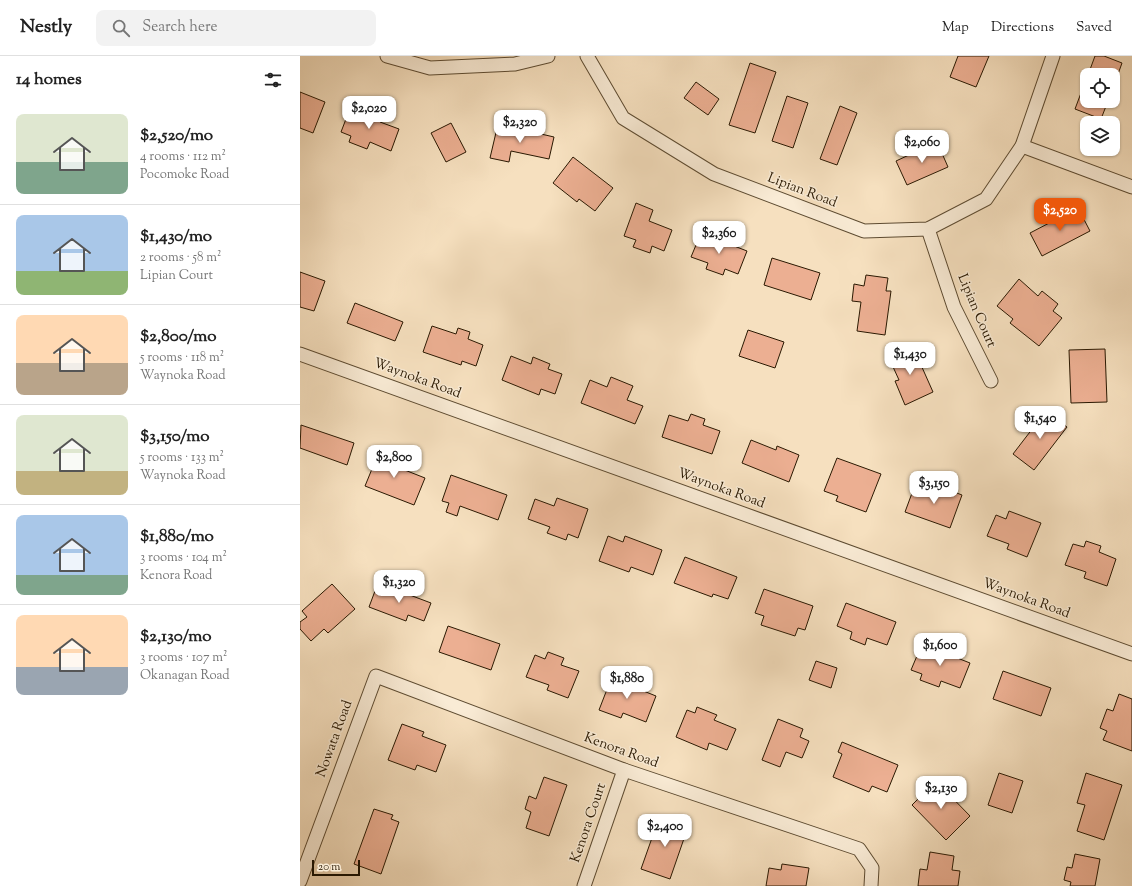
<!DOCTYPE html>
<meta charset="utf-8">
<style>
body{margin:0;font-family:"Sorts Mill Goudy",serif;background:#f2f2f2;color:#222;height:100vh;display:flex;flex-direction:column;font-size:15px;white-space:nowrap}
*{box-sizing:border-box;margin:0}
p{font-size:13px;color:#767676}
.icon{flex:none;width:22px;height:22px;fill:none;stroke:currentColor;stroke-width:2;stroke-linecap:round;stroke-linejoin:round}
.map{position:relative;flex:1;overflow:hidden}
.panel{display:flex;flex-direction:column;background:#fff;width:300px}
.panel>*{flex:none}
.controls{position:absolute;left:780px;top:12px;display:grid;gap:8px}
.controls a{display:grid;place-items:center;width:40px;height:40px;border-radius:8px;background:#fff;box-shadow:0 1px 3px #0004;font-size:20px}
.scale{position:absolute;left:12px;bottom:10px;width:48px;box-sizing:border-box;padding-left:4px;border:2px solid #2a1902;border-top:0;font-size:11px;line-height:14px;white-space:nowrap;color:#2a1902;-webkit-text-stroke:3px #f9ebd5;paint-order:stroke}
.price{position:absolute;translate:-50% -34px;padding:0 9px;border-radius:8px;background:#fff;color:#222;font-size:13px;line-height:26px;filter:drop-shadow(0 1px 2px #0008)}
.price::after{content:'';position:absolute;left:50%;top:24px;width:12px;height:9px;margin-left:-6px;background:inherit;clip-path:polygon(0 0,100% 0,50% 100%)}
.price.current{background:#ea580c;color:#fff}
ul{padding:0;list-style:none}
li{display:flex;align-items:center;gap:12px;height:100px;padding:0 16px}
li+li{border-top:1px solid #e0e0e0}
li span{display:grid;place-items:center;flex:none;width:112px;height:80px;border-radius:8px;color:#555}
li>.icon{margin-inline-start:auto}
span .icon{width:48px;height:48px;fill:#fffc;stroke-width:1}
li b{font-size:17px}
h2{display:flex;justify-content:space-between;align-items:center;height:48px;padding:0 16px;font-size:17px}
header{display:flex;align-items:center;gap:24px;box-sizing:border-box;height:56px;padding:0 20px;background:#fff;border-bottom:1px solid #e0e0e0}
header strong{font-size:19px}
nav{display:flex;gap:22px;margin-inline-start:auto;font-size:14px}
.search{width:280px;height:36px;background:#f2f2f2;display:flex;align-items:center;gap:10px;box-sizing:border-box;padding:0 14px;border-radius:8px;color:#767676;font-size:15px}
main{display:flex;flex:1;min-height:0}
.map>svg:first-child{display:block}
.building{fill:#ecaf92;stroke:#2a1902}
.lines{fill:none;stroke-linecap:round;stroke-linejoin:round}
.minor-casing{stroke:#5d4b31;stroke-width:15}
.minor{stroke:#f9ebd5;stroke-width:13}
.labels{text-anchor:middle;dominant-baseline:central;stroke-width:3;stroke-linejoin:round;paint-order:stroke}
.street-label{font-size:14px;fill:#2a1902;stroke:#f9ebd5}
</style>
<header>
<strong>Nestly</strong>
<div class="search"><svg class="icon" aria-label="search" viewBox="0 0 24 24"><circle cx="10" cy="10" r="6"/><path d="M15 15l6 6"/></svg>Search here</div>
<nav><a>Map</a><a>Directions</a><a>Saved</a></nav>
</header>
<main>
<section class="panel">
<h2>14 homes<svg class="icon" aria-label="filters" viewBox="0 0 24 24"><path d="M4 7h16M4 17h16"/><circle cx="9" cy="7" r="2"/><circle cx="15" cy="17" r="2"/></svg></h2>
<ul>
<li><span style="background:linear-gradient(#dfe7d0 60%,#7fa58c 0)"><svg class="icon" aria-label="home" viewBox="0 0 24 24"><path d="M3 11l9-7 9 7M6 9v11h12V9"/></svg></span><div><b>$2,520/mo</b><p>4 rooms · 112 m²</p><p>Pocomoke Road</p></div></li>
<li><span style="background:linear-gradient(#a9c7e8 70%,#8fb573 0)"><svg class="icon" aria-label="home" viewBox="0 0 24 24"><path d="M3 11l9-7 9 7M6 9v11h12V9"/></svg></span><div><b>$1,430/mo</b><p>2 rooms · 58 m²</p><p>Lipian Court</p></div></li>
<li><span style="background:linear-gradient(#ffd9b3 60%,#b9a48a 0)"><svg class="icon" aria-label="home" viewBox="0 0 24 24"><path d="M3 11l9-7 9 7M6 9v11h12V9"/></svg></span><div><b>$2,800/mo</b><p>5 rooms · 118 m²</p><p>Waynoka Road</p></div></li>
<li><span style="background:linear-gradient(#dfe7d0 70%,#c2b280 0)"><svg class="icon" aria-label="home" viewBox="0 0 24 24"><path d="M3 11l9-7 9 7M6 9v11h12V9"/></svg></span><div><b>$3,150/mo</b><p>5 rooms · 133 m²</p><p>Waynoka Road</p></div></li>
<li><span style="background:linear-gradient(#a9c7e8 75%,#7fa58c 0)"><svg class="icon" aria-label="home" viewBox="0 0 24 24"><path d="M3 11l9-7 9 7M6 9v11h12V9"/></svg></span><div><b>$1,880/mo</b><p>3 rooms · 104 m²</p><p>Kenora Road</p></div></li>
<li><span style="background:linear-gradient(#ffd9b3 65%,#9aa5b1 0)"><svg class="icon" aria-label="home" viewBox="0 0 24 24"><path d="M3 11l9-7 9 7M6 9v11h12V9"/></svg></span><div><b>$2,130/mo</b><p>3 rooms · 107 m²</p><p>Okanagan Road</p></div></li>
</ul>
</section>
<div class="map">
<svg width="832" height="830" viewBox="0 0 832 830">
<rect width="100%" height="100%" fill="#f6e0bf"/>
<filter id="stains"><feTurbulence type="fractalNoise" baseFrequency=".005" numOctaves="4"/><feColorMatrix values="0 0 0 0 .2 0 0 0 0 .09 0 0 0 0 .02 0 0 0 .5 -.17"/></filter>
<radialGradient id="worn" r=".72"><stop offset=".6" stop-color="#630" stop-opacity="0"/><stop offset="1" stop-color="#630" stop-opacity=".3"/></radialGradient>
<g class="building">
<polygon points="658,0 689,0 676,31 650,21"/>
<polygon points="795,0 804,0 822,7 813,32 813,19 788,19"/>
<polygon points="450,7 476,16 455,77 429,69"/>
<polygon points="787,21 787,45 808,45 801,63 775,53"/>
<polygon points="396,26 419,43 408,59 384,42"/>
<polygon points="0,36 25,46 13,77 0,72"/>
<polygon points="487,40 508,47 493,92 472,85"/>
<polygon points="51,50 82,61 80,66 99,73 91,95 70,86 67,93 49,86 51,80 41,76"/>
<polygon points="540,50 557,57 537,109 520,103"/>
<polygon points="151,67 166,96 146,106 131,77"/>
<polygon points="198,68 254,81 249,103 211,95 209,106 190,102"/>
<polygon points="637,86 648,111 607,129 596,105"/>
<polygon points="273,101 313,132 295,155 279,143 277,146 253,127"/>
<polygon points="336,147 353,154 349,165 372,174 364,195 352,190 350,197 333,191 336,184 324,180"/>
<polygon points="778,152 790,175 742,200 730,177"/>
<polygon points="401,177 447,195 438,218 425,213 423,219 406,213 408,207 391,201"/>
<polygon points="472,202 520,217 511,244 464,229"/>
<polygon points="0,216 25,225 14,255 0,251"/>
<polygon points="566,219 588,222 586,235 591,235 585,279 557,275 561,246 552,245 554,228 564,230"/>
<polygon points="719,223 738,240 742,235 758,248 753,255 762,262 739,290 710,267 713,263 697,250"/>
<polygon points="55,247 103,266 95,285 47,267"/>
<polygon points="132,270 156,278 158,272 170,276 168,283 183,289 176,310 162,305 161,309 123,296"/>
<polygon points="448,274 484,286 475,312 439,300"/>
<polygon points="613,291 633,336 605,349 595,325 599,324 589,302"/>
<polygon points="805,293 807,346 771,347 769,294"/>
<polygon points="211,300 231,308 233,301 250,308 248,313 262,318 255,338 241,333 239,339 202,324"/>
<polygon points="311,321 333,330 327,344 343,350 335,368 281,347 290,324 307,331"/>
<polygon points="746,355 767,371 734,414 713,398"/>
<polygon points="391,358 405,363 403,369 420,375 412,398 362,381 369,359 388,365"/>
<polygon points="1,369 54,387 47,409 0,392"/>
<polygon points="451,384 476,394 477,390 499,399 489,426 442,407"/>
<polygon points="81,391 97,398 92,409 125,422 114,449 65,430"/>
<polygon points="537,402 581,418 566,456 536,445 538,440 524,435"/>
<polygon points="151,419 207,439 198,464 160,450 157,460 146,456 149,447 142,445"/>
<polygon points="615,429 634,436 636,429 662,439 650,472 605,456"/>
<polygon points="257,442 288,453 278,482 268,478 266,484 247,477 250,471 228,463 235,443 254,450"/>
<polygon points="709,455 741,467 727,501 707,493 709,488 687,480 696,459 706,463"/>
<polygon points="308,480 323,486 325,480 362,494 353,519 331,511 329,516 299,505"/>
<polygon points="786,485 801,490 799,496 816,503 807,530 784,522 786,516 765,509 773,488 784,491"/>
<polygon points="385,501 437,521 428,543 413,538 412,541 374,527"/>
<polygon points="78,527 131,547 124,565 108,559 106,565 69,551"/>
<polygon points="32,528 55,553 28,577 24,573 11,585 0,573 0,566 7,561 2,555"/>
<polygon points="464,533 513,550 505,574 498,572 495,580 461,569 464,560 455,557"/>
<polygon points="546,547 596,566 587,589 567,582 565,589 550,583 552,576 537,570"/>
<polygon points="148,570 200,588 191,614 139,596"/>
<polygon points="622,588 670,607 660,632 641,625 639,631 620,624 622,618 611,614"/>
<polygon points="248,596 264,602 261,609 279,615 268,642 247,634 249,629 226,621 235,599 245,603"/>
<polygon points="516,605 537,612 531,632 509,624"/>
<polygon points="703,615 751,632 741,660 693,643"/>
<polygon points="322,619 339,626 336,632 356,640 346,666 323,657 321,662 299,654 311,623 319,626"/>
<polygon points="819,638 832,643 832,695 803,684 807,675 800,672 807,653 813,655"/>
<polygon points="397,651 417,659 414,664 436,673 427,694 409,687 407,694 376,681 387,654 395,657"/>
<polygon points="478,663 503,673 500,681 509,685 502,702 486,696 480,711 462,704"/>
<polygon points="102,668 124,676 122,680 146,689 136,716 117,709 115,714 88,704"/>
<polygon points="542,686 598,709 587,736 572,730 569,736 533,721 542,698 538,696"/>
<polygon points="699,717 723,725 712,757 688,749"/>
<polygon points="786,717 822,729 804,784 777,775 785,749 777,747"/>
<polygon points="244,721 267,729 249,780 226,772 231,756 225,753 229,740 236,743"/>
<polygon points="636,725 670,760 646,784 612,749"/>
<polygon points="74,753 93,759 91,763 99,766 81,818 54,808"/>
<polygon points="359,762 388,771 370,823 341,813"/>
<polygon points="630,796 654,800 652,814 660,815 658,830 618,830 620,813 627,814"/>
<polygon points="775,798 800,803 795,830 770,830 771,826 764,824 767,811 772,812"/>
<polygon points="482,808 509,812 506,830 466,830 469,812 481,814"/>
</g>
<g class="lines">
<g class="minor-casing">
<g id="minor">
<polyline points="87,0 130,12 215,8 248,0"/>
<polyline points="287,0 323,62 414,118 564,175 628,173 686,143 722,90 753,0"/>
<polyline points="722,90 832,131"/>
<polyline points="628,173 654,251 691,325"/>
<polyline points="0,298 832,598"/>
<polyline points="0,825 76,620 324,714 559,793 572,812 571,830"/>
<polyline points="284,830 324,714"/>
</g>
</g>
<use href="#minor" class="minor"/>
</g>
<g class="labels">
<g class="street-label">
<text transform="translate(502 135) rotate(21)">Lipian Road</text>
<text transform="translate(676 255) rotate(67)">Lipian Court</text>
<text transform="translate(117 323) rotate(20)">Waynoka Road</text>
<text transform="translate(421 433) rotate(20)">Waynoka Road</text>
<text transform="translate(726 543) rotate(20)">Waynoka Road</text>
<text transform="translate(35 683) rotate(-70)">Nowata Road</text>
<text transform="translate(321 695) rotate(20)">Kenora Road</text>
<text transform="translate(289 767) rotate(-71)">Kenora Court</text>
</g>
</g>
<rect width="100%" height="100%" filter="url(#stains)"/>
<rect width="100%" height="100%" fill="url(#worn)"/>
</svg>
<div class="controls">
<a><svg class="icon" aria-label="locate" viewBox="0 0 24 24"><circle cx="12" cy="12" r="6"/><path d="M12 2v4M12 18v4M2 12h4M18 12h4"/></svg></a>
<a><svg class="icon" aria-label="layers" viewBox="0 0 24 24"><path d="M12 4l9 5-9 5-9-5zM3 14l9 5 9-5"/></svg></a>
</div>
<div class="scale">20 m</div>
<b class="price" style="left:69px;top:74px">$2,020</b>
<b class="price" style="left:220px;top:88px">$2,320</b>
<b class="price" style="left:622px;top:108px">$2,060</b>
<b class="price current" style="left:760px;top:176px">$2,520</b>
<b class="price" style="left:419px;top:199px">$2,360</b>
<b class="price" style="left:610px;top:320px">$1,430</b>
<b class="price" style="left:740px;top:384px">$1,540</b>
<b class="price" style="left:94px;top:423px">$2,800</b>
<b class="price" style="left:634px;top:449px">$3,150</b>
<b class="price" style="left:99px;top:548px">$1,320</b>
<b class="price" style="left:640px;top:611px">$1,600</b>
<b class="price" style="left:327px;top:644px">$1,880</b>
<b class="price" style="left:641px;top:754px">$2,130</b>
<b class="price" style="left:365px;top:792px">$2,400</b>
</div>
</main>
